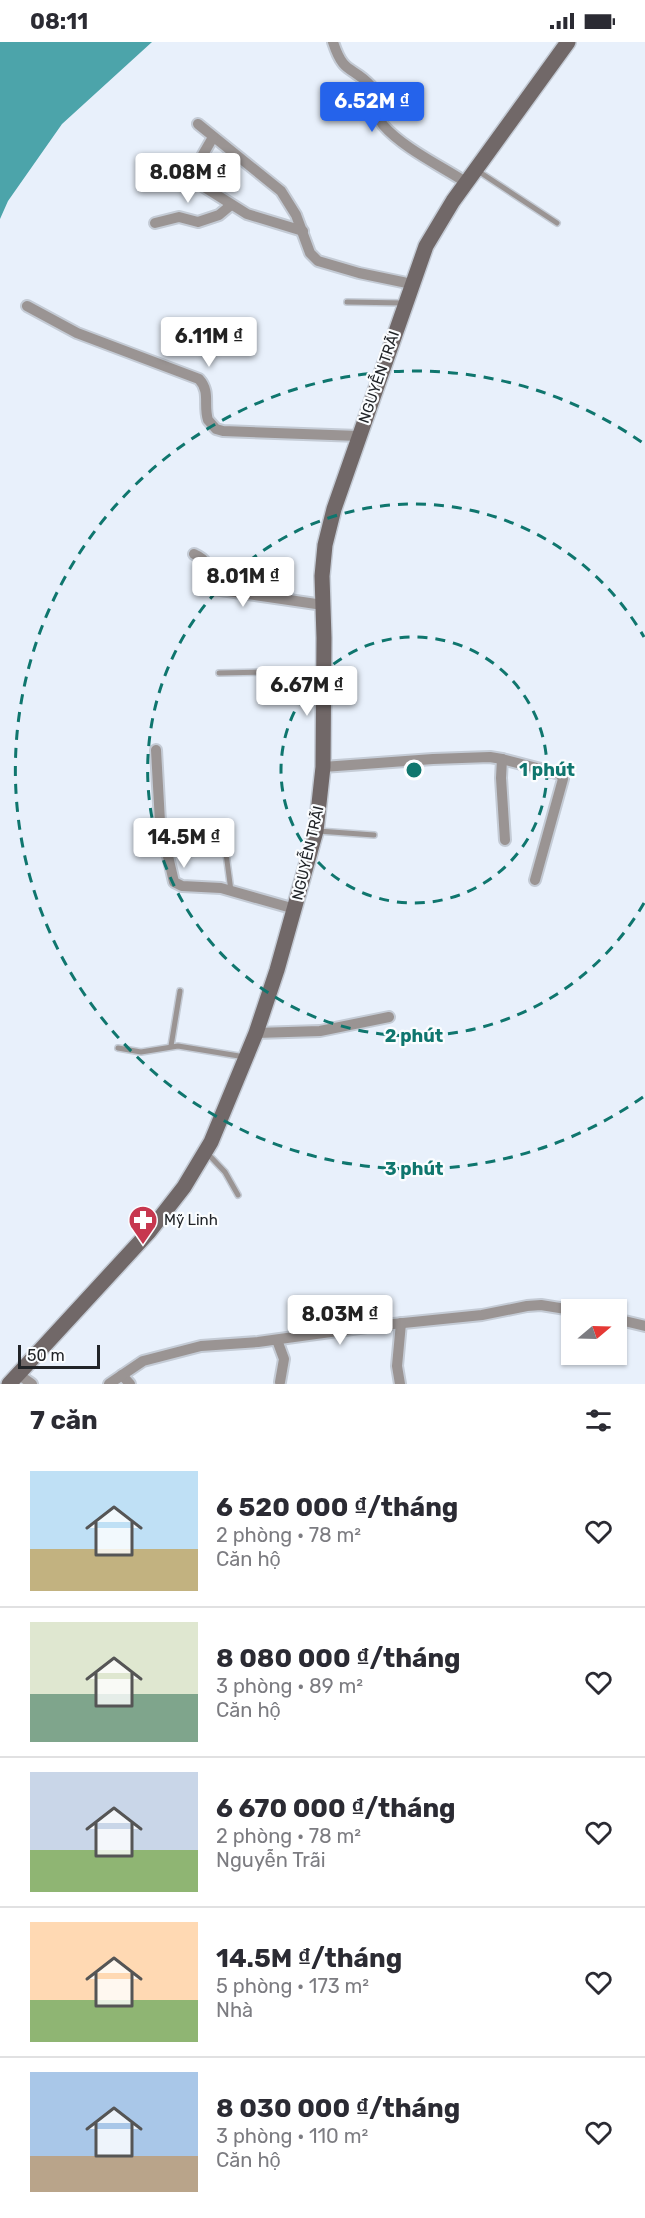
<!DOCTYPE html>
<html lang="vi">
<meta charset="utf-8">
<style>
body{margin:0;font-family:Rubik,sans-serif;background:#f7f7f7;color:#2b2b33;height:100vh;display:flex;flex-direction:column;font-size:22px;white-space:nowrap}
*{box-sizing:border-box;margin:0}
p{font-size:20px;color:#7c7c81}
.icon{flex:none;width:33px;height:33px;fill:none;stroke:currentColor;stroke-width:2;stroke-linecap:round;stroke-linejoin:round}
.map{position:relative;height:1342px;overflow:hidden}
.details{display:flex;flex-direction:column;background:#fff;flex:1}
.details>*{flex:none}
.needle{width:39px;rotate:71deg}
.fabs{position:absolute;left:561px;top:1257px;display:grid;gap:12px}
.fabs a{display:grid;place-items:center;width:66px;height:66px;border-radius:0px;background:#fff;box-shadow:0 2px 4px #0004;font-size:30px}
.scale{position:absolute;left:18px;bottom:15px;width:82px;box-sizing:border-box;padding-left:6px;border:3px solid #212428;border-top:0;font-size:16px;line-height:21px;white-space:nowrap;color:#212428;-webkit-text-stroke:4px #fbfdff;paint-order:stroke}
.price{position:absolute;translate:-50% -51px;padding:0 14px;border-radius:6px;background:#fff;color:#222;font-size:20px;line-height:39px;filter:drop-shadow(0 2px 3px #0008)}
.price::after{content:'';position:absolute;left:50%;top:36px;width:18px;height:14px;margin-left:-9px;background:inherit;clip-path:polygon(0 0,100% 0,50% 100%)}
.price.active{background:#2563eb;color:#fff}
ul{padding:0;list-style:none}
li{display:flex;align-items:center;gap:18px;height:150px;padding:0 30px}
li+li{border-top:2px solid #e1e1e2}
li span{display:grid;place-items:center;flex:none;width:168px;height:120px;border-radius:0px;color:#555}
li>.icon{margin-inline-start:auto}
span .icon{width:72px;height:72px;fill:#fffc;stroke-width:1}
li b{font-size:26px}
h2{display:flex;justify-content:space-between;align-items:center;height:72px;padding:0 30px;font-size:26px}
.status{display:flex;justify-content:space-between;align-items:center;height:42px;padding:0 30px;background:#fff;direction:ltr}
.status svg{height:16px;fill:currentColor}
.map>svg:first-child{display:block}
.water{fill:#4ca4aa}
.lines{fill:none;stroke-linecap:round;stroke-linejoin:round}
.lane-casing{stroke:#c4cbd5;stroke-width:8}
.street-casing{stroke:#c4cbd5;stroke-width:14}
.secondary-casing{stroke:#c4cbd5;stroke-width:18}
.lane{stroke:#9a9493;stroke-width:5}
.street{stroke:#9a9493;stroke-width:10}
.secondary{stroke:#716868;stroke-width:15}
.ring{fill:none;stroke:#0f766e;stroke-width:3;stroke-dasharray:10 8}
.labels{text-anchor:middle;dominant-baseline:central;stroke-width:4.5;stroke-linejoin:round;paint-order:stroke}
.street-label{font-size:15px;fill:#212428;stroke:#fbfdff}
.poi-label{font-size:15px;fill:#212428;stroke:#fbfdff;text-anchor:start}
.centre{fill:#0f766e;stroke:#fbfdff;stroke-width:3}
.ring-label{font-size:18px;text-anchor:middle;font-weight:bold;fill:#0f766e;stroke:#fbfdff;stroke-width:4.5;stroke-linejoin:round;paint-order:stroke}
</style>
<div class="status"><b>08:11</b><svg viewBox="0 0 49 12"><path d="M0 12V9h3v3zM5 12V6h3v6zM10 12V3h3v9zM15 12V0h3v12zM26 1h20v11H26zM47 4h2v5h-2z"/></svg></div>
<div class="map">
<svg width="645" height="1342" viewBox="0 0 645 1342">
<rect width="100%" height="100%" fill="#e8f0fb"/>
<polygon class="water" points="0,0 152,0 62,82 8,159 0,177"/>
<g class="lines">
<g class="lane-casing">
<g id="lane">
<polyline points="478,129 557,181"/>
<polyline points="347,260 404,261"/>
<polyline points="219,631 322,629"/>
<polyline points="222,781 231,849"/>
<polyline points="318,789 374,793"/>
<polyline points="171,1004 180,949"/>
<polyline points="118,1006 141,1010 178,1004 245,1015"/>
<polyline points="207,1111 225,1130 238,1153"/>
</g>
</g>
<g class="street-casing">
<g id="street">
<path d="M333,0C344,34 352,23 371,44C381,55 374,71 383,83C403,106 441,124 467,141"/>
<polyline points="198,82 281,149 296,173 310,211 318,219 359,231 412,242"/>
<path d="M213,95C206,109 189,128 201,143L247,172L303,189"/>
<polyline points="155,181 179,175 198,180 219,173 231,163"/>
<path d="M27,264L77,291L199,337C211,350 203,363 208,378L216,387L223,389L359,394"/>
<path d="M194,512C212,520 206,528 210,544L214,547L323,563"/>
<polyline points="156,708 160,780 174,840 182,844 221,846 295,867"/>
<polyline points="502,717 560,732 563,737 535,838"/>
<polyline points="323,725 433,717 490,715 502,717 501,736 505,798"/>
<polyline points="256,991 320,989 389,975"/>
<polyline points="616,1277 645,1284"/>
<polyline points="277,1298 284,1317 280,1340"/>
<polyline points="18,1332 32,1342"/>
<polyline points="122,1333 130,1342"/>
<polyline points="109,1342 143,1319 201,1304 258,1300 374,1284 482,1273 527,1264 541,1263 572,1268"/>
<polyline points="400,1342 397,1324 401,1281"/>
</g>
</g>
<g class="secondary-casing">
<polyline id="secondary" points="9,1342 149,1190 184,1145 211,1100 256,991 277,928 316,789 323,725 324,596 322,534 325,503 334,467 426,204 453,159 568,0"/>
</g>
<use href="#lane" class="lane"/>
<use href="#street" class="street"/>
<use href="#secondary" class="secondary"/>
</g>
<g class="ring">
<circle cx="414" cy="728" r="133"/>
<path d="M644 861A266 266 0 1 1 644 595"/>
<path d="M643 1055A399 399 0 1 1 643 401"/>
</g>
<defs>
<g id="pharmacy-pin" transform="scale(1.5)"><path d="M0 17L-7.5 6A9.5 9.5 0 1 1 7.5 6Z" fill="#c7374f" stroke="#fbfdff"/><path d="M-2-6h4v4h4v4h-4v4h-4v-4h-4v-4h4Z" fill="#fff"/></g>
</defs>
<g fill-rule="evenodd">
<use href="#pharmacy-pin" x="143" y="1178"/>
</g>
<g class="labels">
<g class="street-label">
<text transform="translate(379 335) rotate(-71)">NGUYỄN TRÃI</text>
<text transform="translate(308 811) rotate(-77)">NGUYỄN TRÃI</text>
</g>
<g class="poi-label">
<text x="164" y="1178">Mỹ Linh</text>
</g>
</g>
<circle cx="414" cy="728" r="9" class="centre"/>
<g class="ring-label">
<text x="547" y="734">1 phút</text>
<text x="414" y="1000">2 phút</text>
<text x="414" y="1133">3 phút</text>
</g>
</svg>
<div class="fabs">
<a><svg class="needle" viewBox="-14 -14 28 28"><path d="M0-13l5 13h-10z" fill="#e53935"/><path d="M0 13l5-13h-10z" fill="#7c7c81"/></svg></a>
</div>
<div class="scale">50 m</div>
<b class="price active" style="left:372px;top:91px">6.52M ₫</b>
<b class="price" style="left:188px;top:162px">8.08M ₫</b>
<b class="price" style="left:209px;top:326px">6.11M ₫</b>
<b class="price" style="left:243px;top:566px">8.01M ₫</b>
<b class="price" style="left:307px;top:675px">6.67M ₫</b>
<b class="price" style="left:184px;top:827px">14.5M ₫</b>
<b class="price" style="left:340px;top:1304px">8.03M ₫</b>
</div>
<section class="details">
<h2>7 căn<svg class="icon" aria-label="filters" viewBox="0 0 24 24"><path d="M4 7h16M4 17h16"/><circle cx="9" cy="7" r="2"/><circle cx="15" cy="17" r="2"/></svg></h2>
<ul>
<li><span style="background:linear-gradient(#bfe0f5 65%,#c2b280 0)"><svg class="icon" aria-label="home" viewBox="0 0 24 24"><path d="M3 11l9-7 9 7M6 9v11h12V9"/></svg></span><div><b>6 520 000 ₫/tháng</b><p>2 phòng · 78 m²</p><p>Căn hộ</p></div><svg class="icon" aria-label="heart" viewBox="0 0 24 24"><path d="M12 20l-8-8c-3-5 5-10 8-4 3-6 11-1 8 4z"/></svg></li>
<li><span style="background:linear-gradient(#dfe7d0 60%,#7fa58c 0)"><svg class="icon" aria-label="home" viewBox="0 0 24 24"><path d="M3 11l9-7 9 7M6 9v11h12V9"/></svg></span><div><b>8 080 000 ₫/tháng</b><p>3 phòng · 89 m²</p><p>Căn hộ</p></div><svg class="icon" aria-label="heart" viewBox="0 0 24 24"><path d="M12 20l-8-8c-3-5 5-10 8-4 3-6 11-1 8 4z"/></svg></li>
<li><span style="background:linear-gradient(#c9d6e8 65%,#8fb573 0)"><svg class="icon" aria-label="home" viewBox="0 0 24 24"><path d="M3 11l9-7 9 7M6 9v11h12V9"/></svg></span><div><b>6 670 000 ₫/tháng</b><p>2 phòng · 78 m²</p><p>Nguyễn Trãi</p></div><svg class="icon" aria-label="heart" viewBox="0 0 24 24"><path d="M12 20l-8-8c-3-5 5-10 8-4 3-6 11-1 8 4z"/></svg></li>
<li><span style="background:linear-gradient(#ffd9b3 65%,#8fb573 0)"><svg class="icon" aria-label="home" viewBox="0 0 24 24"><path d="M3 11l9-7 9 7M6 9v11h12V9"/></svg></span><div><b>14.5M ₫/tháng</b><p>5 phòng · 173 m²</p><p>Nhà</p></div><svg class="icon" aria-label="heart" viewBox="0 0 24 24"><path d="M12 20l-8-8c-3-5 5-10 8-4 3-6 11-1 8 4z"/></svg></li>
<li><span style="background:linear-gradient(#a9c7e8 70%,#b9a48a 0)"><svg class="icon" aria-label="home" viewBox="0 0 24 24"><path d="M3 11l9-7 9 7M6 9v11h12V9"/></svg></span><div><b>8 030 000 ₫/tháng</b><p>3 phòng · 110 m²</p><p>Căn hộ</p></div><svg class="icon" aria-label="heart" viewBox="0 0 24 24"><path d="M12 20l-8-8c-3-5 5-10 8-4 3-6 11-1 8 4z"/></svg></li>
</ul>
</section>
